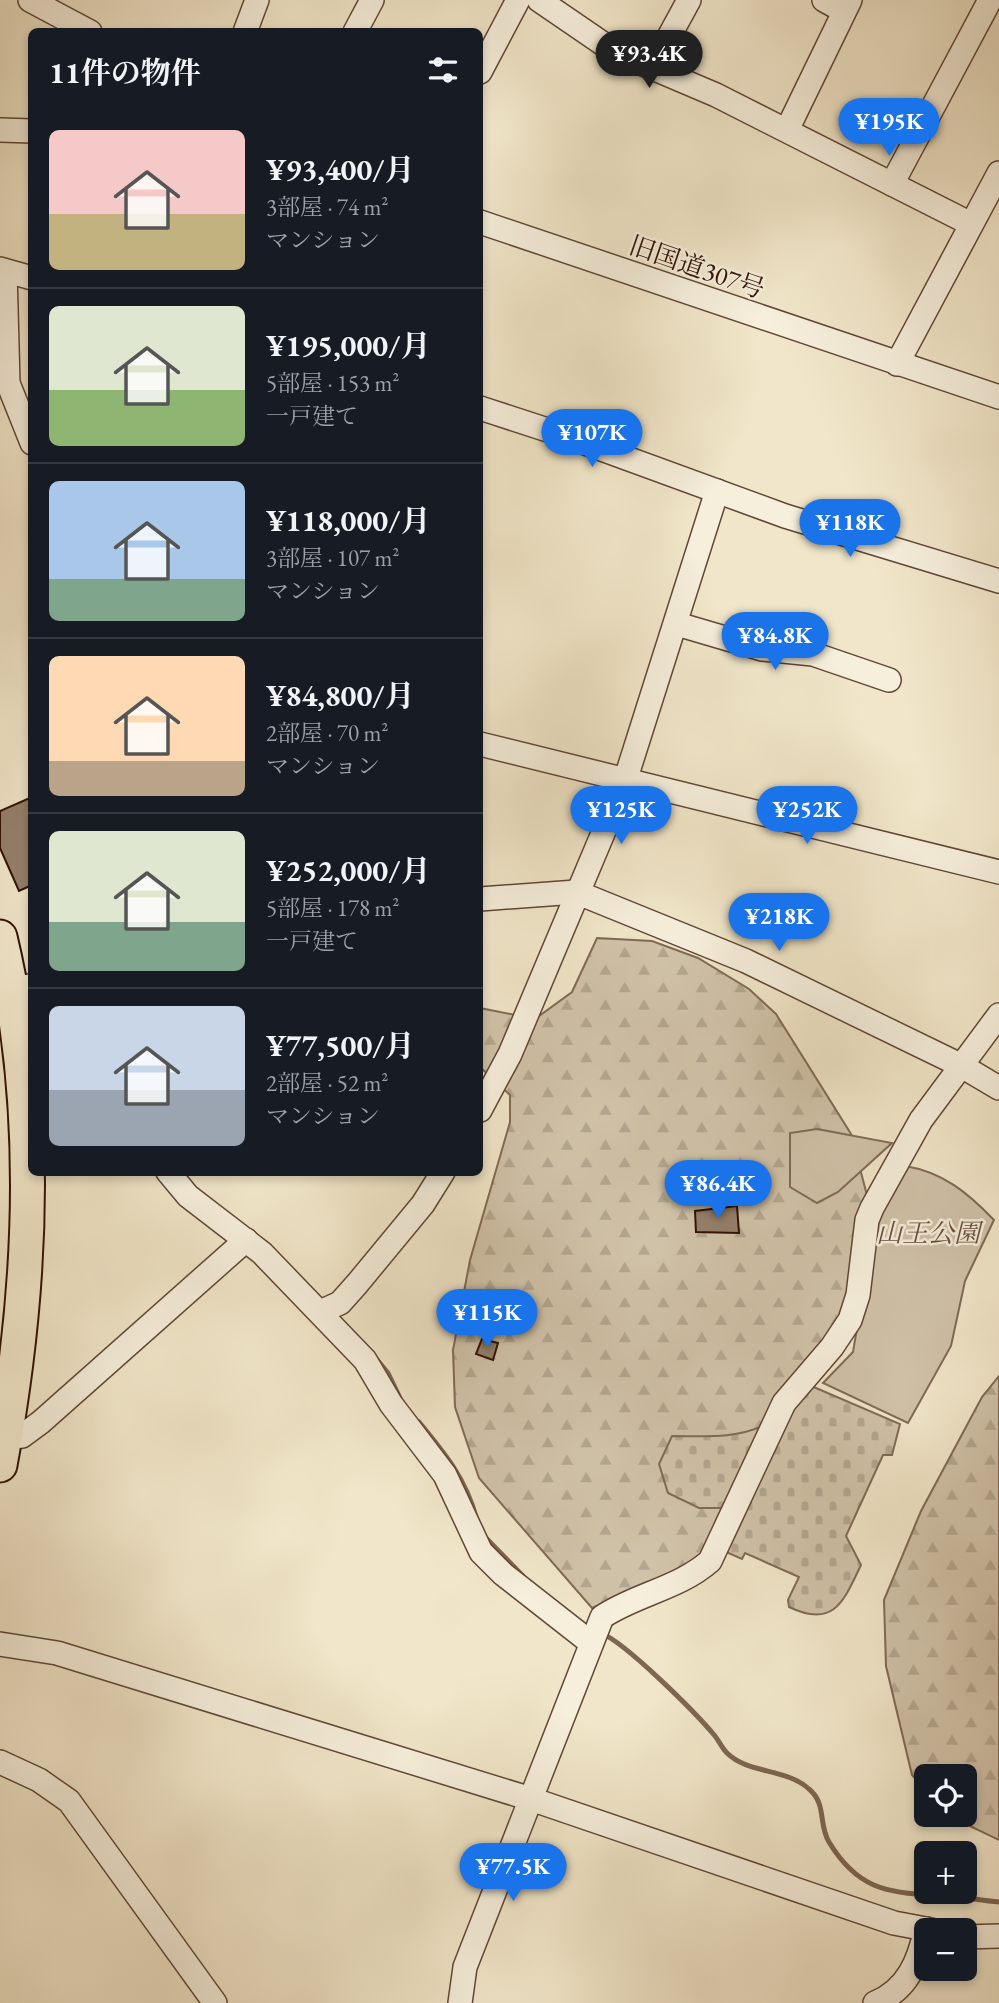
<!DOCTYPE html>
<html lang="ja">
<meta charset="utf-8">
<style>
body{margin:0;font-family:"EB Garamond","Noto Serif JP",serif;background:#20242c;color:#f1f3f6;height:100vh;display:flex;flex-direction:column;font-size:26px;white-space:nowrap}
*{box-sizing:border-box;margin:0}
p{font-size:23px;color:#9ea1a6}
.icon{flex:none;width:38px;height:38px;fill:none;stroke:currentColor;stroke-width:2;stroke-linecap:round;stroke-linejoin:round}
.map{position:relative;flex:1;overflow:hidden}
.side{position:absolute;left:28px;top:28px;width:455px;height:1148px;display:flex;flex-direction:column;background:#171b24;border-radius:10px;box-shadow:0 4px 10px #0003}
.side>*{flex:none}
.fabs{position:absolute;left:914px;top:1764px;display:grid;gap:14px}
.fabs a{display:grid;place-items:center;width:63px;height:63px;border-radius:10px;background:#171b24;box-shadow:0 4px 10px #0003;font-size:35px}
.price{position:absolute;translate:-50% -60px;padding:0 16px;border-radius:24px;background:#1a73e8;color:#fff;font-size:23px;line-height:46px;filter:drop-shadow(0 2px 4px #0008)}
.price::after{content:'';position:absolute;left:50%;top:42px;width:21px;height:16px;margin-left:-10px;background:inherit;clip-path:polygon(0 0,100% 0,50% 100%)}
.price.on{background:#222;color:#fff}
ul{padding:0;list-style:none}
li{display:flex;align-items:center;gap:21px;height:175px;padding:0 21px}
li+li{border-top:2px solid #363941}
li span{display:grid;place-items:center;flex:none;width:196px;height:140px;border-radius:10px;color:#555}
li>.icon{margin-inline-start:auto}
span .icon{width:84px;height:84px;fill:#fffc;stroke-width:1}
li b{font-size:30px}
h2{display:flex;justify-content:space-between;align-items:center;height:84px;padding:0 21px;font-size:30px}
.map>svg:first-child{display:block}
.forest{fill:url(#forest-firs);stroke:#806a56;stroke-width:2}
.cemetery{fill:url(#cemetery-stones);stroke:#806a56;stroke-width:2}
.park{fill:#d0c2a8;stroke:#806a56;stroke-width:2}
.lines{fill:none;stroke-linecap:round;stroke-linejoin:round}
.stream{stroke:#7d6652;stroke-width:5}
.building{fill:#95806b;stroke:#311105;stroke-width:2}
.minor-casing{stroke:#614636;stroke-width:26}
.highway-casing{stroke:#311105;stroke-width:37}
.minor{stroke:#f6efdc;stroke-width:23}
.highway{stroke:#f1e6c9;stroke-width:33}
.labels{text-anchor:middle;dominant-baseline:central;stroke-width:5;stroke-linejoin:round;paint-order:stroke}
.street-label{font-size:26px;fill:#311105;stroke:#f6efdc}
.park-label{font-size:26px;font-style:italic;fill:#694f3e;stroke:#f6efdc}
</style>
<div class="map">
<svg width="999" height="2003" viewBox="0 0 999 2003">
<defs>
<pattern id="forest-firs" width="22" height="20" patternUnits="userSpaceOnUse" patternTransform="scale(1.75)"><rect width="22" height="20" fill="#d0c2a8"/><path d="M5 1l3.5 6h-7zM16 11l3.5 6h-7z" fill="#b3a68f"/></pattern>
<pattern id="cemetery-stones" width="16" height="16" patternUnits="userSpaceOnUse" patternTransform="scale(1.75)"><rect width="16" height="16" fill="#d0c2a8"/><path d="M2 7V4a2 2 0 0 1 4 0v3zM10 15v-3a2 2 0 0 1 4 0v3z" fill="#b3a68f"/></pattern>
</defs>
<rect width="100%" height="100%" fill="#f1e6c9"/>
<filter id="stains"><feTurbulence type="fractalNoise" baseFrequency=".00286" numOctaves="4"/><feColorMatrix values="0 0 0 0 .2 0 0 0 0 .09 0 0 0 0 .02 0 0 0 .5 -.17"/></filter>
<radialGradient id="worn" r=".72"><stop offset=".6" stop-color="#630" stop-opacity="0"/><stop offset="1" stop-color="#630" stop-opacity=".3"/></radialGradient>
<g class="forest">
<polygon points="597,938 652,941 698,958 749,989 776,1014 851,1134 869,1203 848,1304 706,1548 687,1568 592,1608 479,1478 455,1407 453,1350 470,1260 510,1122 510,1095 480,1067 480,1008 535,1019 572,992"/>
<polygon points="999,1376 999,1840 947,1815 964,1815 964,1776 926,1776 926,1791 912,1775 886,1666 884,1600 921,1511 982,1397"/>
</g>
<g class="cemetery">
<path d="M809,1385L900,1424L892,1455H883L846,1536L861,1565C844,1600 835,1629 789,1607L788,1600L799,1577L745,1553L742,1559L726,1552L788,1406Z"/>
<path d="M765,1425L722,1508H699L668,1493L659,1464L672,1436C704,1436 736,1439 765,1425Z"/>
</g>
<g class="park">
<polygon points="817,1129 892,1143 838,1192 817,1203 790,1187 790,1133"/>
<path d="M905,1166C943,1172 968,1193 994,1220L965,1281L951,1346L908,1423L823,1383L853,1352L877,1209Z"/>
</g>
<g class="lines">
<g class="stream">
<polyline points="374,1356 388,1373 400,1398"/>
<path d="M419,1422C444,1452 466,1479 476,1517"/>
<polyline points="486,1538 523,1576"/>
<path d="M601,1633C626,1643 696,1713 715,1736C719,1741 722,1748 727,1753C748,1774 786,1768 809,1789C827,1804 818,1824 829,1842C856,1887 886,1894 936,1895C957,1896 978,1900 999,1902"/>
</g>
</g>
<g class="building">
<polygon points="32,797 32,885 19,891 0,848 0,811"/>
<polygon points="737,1206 739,1233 696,1232 695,1211"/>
<polygon points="482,1339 498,1343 493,1360 476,1354"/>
</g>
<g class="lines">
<g class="minor-casing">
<g id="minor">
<polyline points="30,0 90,32"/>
<polyline points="539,0 615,52 716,95 971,224"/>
<polyline points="824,0 844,11"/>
<polyline points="245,32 257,0"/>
<polyline points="355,32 372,0"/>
<polyline points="652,68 689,0"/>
<polyline points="480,72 518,0"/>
<polyline points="0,130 32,131"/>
<polyline points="787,130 850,0"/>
<polyline points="892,184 990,0"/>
<polyline points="480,222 999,397"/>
<polyline points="0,269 32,278"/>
<polyline points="5,271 8,383 32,443"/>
<polyline points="897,364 999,173"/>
<polyline points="480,408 566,436 785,516 999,581"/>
<polyline points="677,624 762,649 813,654 889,680"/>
<polyline points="480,744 999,872"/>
<polyline points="480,899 576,892 746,961 960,1065 999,1088"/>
<polyline points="29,986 32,989"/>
<polyline points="480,1110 510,1054 625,781 717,491"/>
<polyline points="168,1172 188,1196 262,1253 365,1360 391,1404 445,1475 481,1552 503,1574 591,1643"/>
<polyline points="320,1312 340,1303 357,1284 423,1204 443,1172"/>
<polyline points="5,1438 22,1436 41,1422 246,1240"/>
<polyline points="0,1644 57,1653 531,1799 894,1923 931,1930"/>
<polyline points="0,1762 39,1780 69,1801 215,2003"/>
<polyline points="964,1937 999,1936"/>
<path d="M460,2003L465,1967L602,1617C636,1594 678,1589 710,1561L784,1403L832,1347L850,1320L858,1295L867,1220L872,1208L921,1120L999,1015"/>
<path d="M875,2003C908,1990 919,1960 926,1929"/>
</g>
</g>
<g class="highway-casing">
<path id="highway" d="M0,937C41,1109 32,1292 0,1465"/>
</g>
<use href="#minor" class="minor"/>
<use href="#highway" class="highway"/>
</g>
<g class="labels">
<g class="street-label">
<text transform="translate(697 267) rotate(19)">旧国道307号</text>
</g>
<g class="park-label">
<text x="928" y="1233">山王公園</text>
</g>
</g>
<rect width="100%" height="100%" filter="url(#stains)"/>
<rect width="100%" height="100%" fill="url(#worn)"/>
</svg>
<div class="fabs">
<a><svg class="icon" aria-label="locate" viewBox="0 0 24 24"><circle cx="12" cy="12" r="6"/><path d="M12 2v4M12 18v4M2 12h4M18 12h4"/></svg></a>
<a>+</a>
<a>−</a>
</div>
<b class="price on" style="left:649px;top:90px">¥93.4K</b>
<b class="price" style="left:889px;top:158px">¥195K</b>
<b class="price" style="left:592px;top:469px">¥107K</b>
<b class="price" style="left:850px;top:559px">¥118K</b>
<b class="price" style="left:775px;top:672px">¥84.8K</b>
<b class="price" style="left:621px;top:846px">¥125K</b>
<b class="price" style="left:807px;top:846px">¥252K</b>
<b class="price" style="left:779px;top:953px">¥218K</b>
<b class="price" style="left:718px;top:1220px">¥86.4K</b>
<b class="price" style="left:487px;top:1349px">¥115K</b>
<b class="price" style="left:513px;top:1903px">¥77.5K</b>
<section class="side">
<h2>11件の物件<svg class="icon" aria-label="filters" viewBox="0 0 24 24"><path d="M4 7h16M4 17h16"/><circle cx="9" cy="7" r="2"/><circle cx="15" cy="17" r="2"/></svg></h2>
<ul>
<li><span style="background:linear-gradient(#f6c9c9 60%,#c2b280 0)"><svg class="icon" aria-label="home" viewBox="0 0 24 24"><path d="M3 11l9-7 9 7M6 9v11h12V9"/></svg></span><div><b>¥93,400/月</b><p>3部屋 · 74 m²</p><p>マンション</p></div></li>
<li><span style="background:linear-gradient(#dfe7d0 60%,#8fb573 0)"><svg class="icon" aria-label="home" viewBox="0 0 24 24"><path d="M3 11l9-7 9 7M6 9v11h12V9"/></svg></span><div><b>¥195,000/月</b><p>5部屋 · 153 m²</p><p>一戸建て</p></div></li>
<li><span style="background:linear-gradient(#a9c7e8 70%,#7fa58c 0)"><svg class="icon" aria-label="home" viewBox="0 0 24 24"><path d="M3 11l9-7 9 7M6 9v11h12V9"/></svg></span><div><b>¥118,000/月</b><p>3部屋 · 107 m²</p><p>マンション</p></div></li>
<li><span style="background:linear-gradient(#ffd9b3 75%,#b9a48a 0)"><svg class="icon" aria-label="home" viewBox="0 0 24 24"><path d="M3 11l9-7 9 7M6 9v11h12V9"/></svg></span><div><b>¥84,800/月</b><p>2部屋 · 70 m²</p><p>マンション</p></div></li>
<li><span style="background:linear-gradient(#dfe7d0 65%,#7fa58c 0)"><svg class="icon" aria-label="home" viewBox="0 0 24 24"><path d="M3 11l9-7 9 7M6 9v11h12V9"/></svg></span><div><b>¥252,000/月</b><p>5部屋 · 178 m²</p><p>一戸建て</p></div></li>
<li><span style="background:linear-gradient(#c9d6e8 60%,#9aa5b1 0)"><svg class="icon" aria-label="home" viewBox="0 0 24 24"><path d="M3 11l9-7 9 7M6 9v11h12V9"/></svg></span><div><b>¥77,500/月</b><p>2部屋 · 52 m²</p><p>マンション</p></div></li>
</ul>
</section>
</div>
